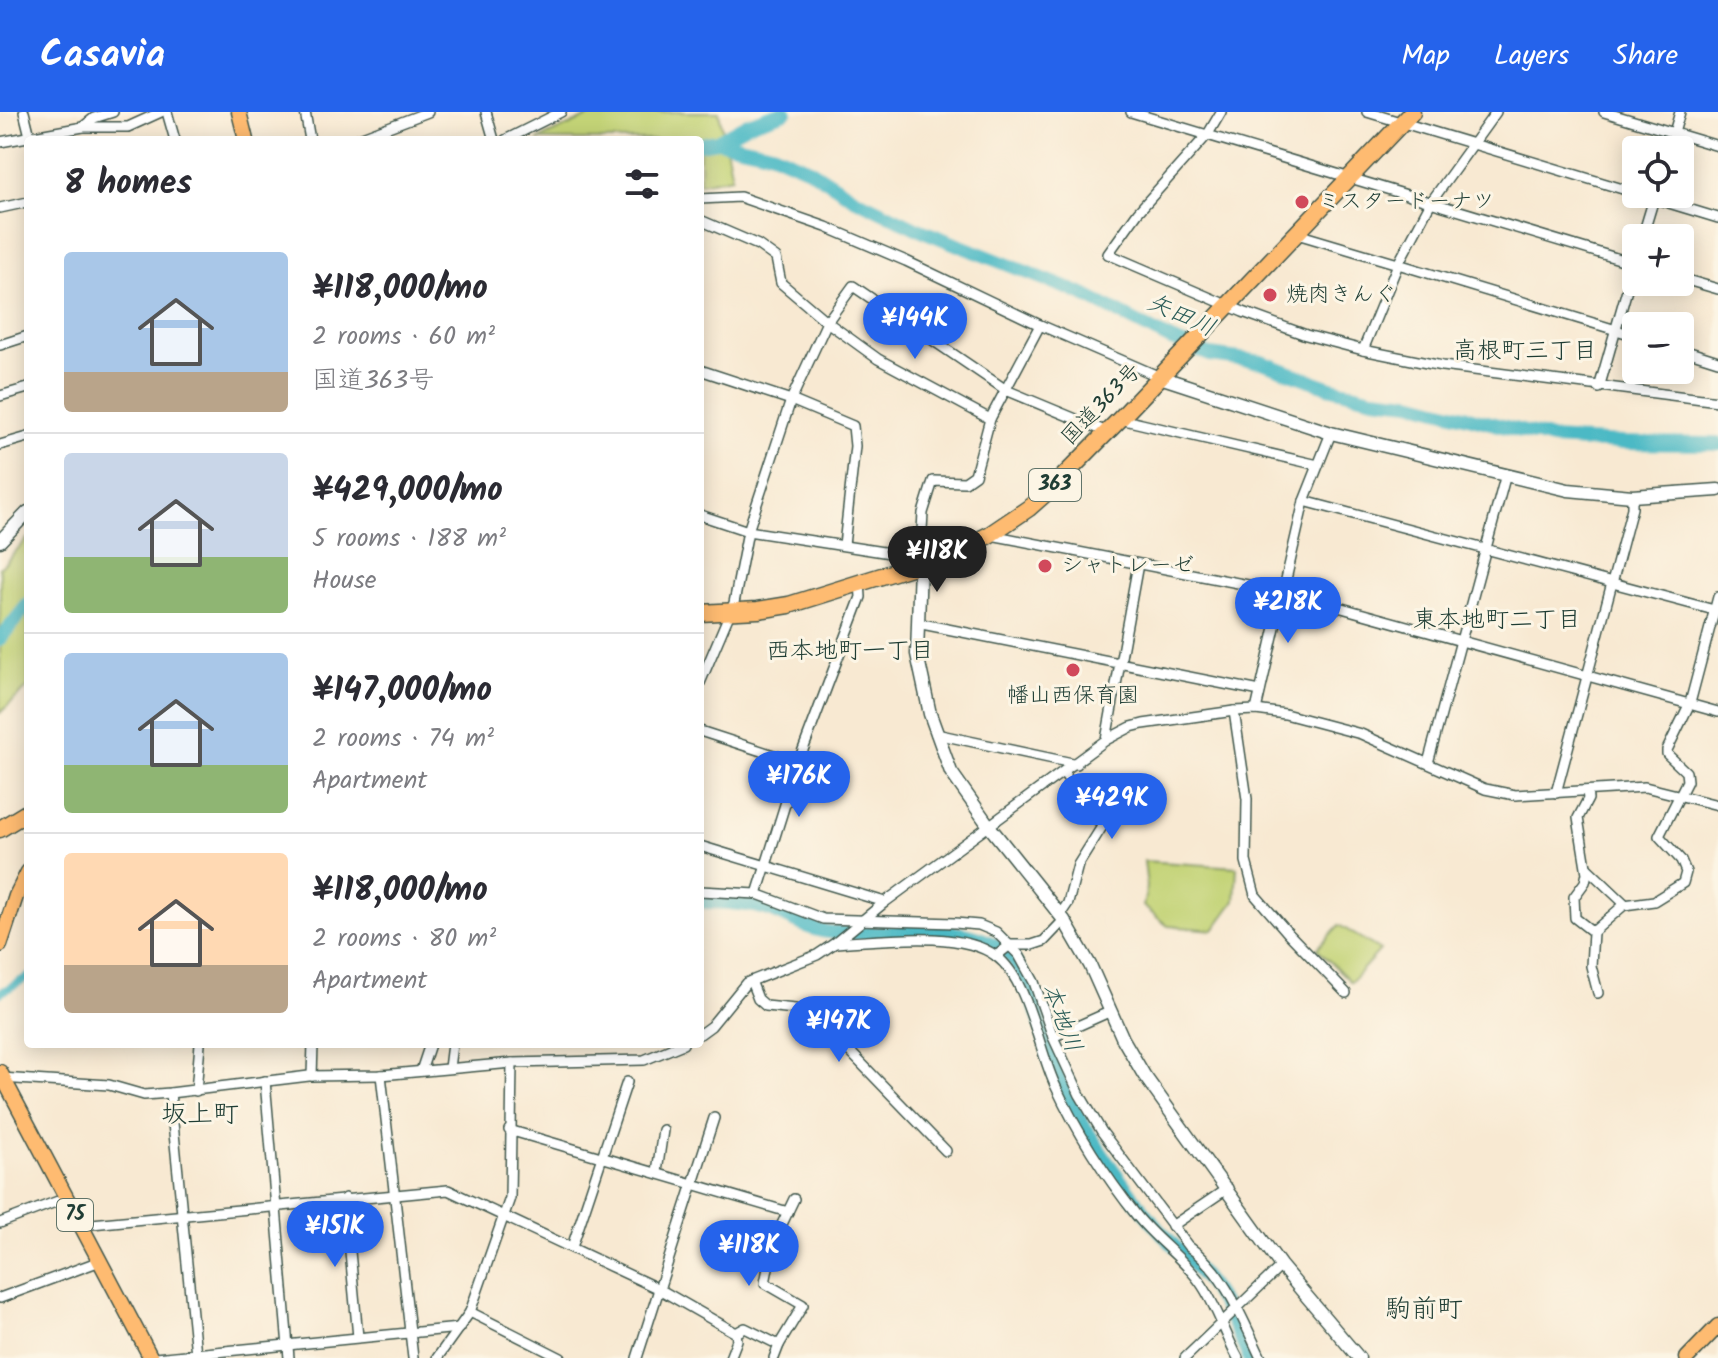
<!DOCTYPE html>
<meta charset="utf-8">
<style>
body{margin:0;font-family:Kalam,"Klee One",sans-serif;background:#f7f7f7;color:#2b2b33;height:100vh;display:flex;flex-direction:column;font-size:30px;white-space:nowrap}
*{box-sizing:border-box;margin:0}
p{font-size:26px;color:#7c7c81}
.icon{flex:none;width:44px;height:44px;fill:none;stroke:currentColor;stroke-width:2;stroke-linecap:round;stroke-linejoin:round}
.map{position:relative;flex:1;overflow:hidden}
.details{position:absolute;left:24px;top:24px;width:680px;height:912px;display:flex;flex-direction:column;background:#fff;border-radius:8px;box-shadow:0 4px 20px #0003}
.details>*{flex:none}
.fabs{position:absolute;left:1622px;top:24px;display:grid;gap:16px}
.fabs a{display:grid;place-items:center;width:72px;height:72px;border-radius:8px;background:#fff;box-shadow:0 4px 20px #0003;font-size:40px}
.price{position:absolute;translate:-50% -68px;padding:0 18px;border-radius:28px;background:#2563eb;color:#fff;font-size:26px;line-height:52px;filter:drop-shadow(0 2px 4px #0008)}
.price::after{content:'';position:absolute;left:50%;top:48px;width:24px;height:18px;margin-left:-12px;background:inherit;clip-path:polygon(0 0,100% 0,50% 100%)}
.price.selected{background:#222;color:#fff}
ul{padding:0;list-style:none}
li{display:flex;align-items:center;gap:24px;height:200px;padding:0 40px}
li+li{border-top:2px solid #e1e1e2}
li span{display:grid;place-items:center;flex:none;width:224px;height:160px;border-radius:8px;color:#555}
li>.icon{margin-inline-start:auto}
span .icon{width:96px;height:96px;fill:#fffc;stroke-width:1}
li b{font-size:34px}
h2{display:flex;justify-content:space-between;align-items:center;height:96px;padding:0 40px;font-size:34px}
header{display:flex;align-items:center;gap:48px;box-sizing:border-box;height:112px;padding:0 40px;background:#2563eb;color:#fff}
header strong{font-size:38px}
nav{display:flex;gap:44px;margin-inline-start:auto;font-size:28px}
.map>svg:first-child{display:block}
.green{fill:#c3d376;stroke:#718855;stroke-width:2}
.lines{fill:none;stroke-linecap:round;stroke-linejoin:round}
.canal{stroke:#4bb9c5;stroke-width:8}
.river{stroke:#4bb9c5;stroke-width:14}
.minor-casing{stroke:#40574c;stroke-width:12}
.tertiary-casing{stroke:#40574c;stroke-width:15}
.primary-casing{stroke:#40574c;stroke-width:17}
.trunk-casing{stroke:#40574c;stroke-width:19}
.minor{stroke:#fff;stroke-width:9}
.tertiary{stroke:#fff;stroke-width:12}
.primary{stroke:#febb71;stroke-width:14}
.trunk{stroke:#febb71;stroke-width:16}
.poi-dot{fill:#d1495b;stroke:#fcf5e5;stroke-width:3}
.labels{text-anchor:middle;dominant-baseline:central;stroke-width:6;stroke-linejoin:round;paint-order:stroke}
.shield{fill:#fcf5e5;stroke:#617469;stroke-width:2}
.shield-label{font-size:20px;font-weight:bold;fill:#1f3d34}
.poi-label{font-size:22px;fill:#1f3d34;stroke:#fcf5e5;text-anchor:start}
.street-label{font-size:22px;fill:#1f3d34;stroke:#fcf5e5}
.water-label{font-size:24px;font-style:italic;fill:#2a5c58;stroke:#fcf5e5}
.neighbourhood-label{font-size:24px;fill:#1f3d34;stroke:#fcf5e5}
.quarter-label{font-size:26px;fill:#1f3d34;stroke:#fcf5e5}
</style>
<header>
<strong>Casavia</strong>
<nav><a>Map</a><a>Layers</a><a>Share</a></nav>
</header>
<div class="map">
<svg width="1718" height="1246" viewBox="0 0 1718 1246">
<rect width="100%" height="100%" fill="#fcf5e5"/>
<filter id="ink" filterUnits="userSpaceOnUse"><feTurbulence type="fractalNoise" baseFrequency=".0125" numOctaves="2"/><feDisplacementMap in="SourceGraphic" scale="16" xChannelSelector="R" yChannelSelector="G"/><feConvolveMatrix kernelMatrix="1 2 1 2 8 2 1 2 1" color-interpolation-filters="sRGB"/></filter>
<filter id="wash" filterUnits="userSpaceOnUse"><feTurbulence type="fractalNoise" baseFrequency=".006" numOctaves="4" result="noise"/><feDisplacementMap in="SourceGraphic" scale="32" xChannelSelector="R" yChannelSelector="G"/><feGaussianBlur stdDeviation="1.8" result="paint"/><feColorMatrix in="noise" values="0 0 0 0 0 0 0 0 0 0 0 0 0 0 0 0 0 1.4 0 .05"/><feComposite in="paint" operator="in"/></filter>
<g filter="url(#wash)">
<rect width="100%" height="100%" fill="#f8e9d2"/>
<g class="green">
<polygon points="599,0 719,0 732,65 700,71 700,28 537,28"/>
<polygon points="28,426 28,575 0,601 0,456"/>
<polygon points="1144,749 1237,755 1235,789 1214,818 1168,814 1143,794 1147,775"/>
<polygon points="1339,813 1380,838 1351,870 1317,837"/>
</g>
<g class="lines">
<polyline class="canal" points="0,881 28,865"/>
<g class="river">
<polyline points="717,29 748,12 785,0"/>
<polyline points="700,32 717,29 772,41 809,57 854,86 918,117 1084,183 1171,228 1210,243 1262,250 1328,275 1373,286 1411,290 1552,327 1622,331 1718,332"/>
<polyline points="0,527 28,492"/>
<path d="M700,790C723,790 750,791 772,799C788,805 805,816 822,819C879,829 956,802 1006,840C1030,858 1048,947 1064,978C1088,1025 1119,1068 1152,1109C1169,1131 1192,1149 1209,1172C1226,1195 1238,1220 1249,1246"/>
</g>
</g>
</g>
<g filter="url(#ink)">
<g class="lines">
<g class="minor-casing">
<g id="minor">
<polyline points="24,0 31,28"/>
<polyline points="167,0 175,28"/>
<polyline points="305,0 310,28"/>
<polyline points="486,0 494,28"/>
<polyline points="1131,0 1636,152"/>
<polyline points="1221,0 1208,22 1138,100 1108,142 1243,200 1306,223 1363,238 1442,254 1718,289"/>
<polyline points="1367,0 1636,81"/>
<polyline points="1496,0 1431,90 1398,152 1636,224"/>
<polyline points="1604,0 1718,34"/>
<polyline points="83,15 94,6 113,0"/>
<polyline points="354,28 428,0"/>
<polyline points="505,28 561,0"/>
<polyline points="0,30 83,15 128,15 161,0"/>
<polyline points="1669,38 1680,0"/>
<polyline points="1639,82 1718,106"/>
<polyline points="700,87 740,85 826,115 906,149 1040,213 1160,265"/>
<polyline points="0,96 28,90"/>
<polyline points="700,108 758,133 776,146 781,171 827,210 878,247 990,307"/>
<polyline points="1297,122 1398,152 1363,238"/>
<polyline points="1642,126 1655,83"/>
<polyline points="1680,166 1718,177"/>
<polyline points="0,233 28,224"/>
<polyline points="1680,237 1718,249"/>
<polyline points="700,258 791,288 853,314 855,334 844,433"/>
<polyline points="1599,276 1636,146"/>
<polyline points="0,284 28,276"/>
<polyline points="1120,307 1318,353"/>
<polyline points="0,333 28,325"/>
<polyline points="1304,389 1718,499"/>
<polyline points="700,403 748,419 909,444 920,452"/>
<polyline points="991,423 1284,480 1718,600"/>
<polyline points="920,452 923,401 933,369 965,370 975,363 990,307 1040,213"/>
<polyline points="917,511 1260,579"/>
<polyline points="700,571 734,491 748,419 791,288 827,210 853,174 1006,278 1107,320"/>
<polyline points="1256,598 1304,389 1331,321"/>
<polyline points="1234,599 1247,687 1246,749 1255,783 1288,821 1346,881"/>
<polyline points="700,619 798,651"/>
<polyline points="936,622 1077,652"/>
<polyline points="1106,628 1138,452"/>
<polyline points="1428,651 1506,362"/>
<polyline points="1587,679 1588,687 1578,706 1587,761 1585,770 1574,785 1575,806 1593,820 1591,854 1598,881"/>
<polyline points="1556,681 1632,396 1632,384"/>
<polyline points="700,734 885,790"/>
<polyline points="1587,756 1626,793"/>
<path d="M700,779L757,782L823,807L955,811L979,813L996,820L1019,843L1034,870L1053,925L1080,983L1102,1020L1188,1134C1225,1160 1242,1206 1261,1246"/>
<polyline points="757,782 798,651 861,485 860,470"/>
<polyline points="1060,803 1068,791 1078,753 1103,713 1092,703 1064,661"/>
<polyline points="1593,820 1624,793 1654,789 1683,771 1686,760 1681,748 1659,724 1687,669 1686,660 1667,642 1667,638 1690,591 1718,485"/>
<path d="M835,831C879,829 960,817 996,844C1029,868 1038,938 1056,975C1077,1020 1106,1065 1137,1104C1156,1128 1182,1145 1200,1170C1216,1192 1225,1222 1238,1246"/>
<polyline points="996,844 1010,833 1032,833 1044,829 1064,808"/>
<polyline points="751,869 758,887 766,894 795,897 830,919 946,1039"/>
<polyline points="700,922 711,914 746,871 817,843 835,831 885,790 1106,628 1131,615 1143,612 1234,599 1256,598 1285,602 1361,622 1485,677 1515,683 1645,675 1718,693"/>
<polyline points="1053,925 1109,900"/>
<polyline points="449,956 452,932"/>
<polyline points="421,959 430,932"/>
<polyline points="381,963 413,1246"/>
<polyline points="312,964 313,932"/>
<polyline points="1,966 109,973 144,983 170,981 309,964 381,963 512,951 644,948 683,932"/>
<polyline points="265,969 289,1246"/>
<polyline points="196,979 200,932"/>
<polyline points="170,981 196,1242"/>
<polyline points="509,1018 788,1100"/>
<polyline points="657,1060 663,1018"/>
<polyline points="345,1086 358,1225"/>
<polyline points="0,1111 66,1086"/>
<polyline points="81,1113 448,1078 659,1177 736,1221 737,1228 730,1246"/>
<polyline points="1172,1114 1228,1076"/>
<polyline points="734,1132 768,1152"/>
<polyline points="572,1135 627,970"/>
<polyline points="0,1186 100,1149"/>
<polyline points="470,1200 561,1246"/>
<polyline points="736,1221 745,1216 779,1233 803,1193 765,1171 773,1131 794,1087"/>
<polyline points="155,1246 459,1216"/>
<polyline points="437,1246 470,1200 510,1086 512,951"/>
<polyline points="637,1246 714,1006"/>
<polyline points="774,1246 779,1233"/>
<polyline points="1185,1246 1281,1154"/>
</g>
</g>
<g class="tertiary-casing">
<g id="tertiary">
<polyline points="1160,265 1331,321 1568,378 1632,384 1718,378"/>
<polyline points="0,429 28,400"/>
<polyline points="920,452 917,542 930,602 951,660 989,714 1064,808 1090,853 1123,927 1144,963 1281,1154 1359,1246"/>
</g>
</g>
<g class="primary-casing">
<g id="primary">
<polyline points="239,0 246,28"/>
<polyline points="0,833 16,784 28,760"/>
<polyline points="0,960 151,1246"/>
<polyline points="1687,1246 1718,1214"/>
</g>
</g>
<g class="trunk-casing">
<g id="trunk">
<polyline points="700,501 758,498 789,493 920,452 953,441 989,423 1029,396 1055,373 1120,307 1412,0"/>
<polyline points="0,717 28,700"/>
</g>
</g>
<use href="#minor" class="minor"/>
<use href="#tertiary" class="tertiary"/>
<use href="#primary" class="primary"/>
<use href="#trunk" class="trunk"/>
</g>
</g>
<g class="poi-dot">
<circle cx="1302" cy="90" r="8"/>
<circle cx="1270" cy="183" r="8"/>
<circle cx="1045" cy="454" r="8"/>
<circle cx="1073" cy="558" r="8"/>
</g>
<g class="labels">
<g class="shield">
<rect x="1029" y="357" width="52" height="32" rx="6"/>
<rect x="57" y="1087" width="36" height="32" rx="6"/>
</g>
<g class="shield-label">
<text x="1055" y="373">363</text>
<text x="75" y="1103">75</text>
</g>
<g class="poi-label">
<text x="1318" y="90">ミスタードーナツ</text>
<text x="1286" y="183">焼肉きんぐ</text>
<text x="1061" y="454">シャトレーゼ</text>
<text x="1073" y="584" text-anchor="middle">幡山西保育園</text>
</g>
<g class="street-label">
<text transform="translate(1102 293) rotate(-46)">国道363号</text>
</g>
<g class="water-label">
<text transform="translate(1181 204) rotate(24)">矢田川</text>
<text transform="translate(1061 906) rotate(69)">本地川</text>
</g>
<g class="neighbourhood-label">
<text x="1525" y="239">高根町三丁目</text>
<text x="1497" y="508">東本地町二丁目</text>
<text x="850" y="539">西本地町一丁目</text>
</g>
<g class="quarter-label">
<text x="200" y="1003">坂上町</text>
<text x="1424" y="1198">駒前町</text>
</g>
</g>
</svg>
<div class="fabs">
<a><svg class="icon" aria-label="locate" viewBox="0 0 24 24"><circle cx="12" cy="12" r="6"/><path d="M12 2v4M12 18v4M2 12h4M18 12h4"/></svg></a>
<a>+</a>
<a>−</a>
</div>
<b class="price" style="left:915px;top:249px">¥144K</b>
<b class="price selected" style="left:937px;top:482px">¥118K</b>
<b class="price" style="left:1288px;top:533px">¥218K</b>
<b class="price" style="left:799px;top:707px">¥176K</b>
<b class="price" style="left:1112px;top:729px">¥429K</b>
<b class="price" style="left:839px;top:952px">¥147K</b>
<b class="price" style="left:335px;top:1157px">¥151K</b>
<b class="price" style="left:749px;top:1176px">¥118K</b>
<section class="details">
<h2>8 homes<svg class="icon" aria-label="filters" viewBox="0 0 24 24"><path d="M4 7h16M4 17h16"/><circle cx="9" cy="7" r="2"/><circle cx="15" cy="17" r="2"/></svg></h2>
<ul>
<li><span style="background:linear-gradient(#a9c7e8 75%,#b9a48a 0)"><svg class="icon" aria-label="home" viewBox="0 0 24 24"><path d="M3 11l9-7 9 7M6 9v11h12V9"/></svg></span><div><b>¥118,000/mo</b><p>2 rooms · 60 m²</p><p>国道363号</p></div></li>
<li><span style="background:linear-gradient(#c9d6e8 65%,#8fb573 0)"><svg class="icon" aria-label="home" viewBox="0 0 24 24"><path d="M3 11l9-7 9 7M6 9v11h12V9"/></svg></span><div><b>¥429,000/mo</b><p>5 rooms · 188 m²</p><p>House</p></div></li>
<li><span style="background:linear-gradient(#a9c7e8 70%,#8fb573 0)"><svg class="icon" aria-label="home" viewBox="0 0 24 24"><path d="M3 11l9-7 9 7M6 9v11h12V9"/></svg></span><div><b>¥147,000/mo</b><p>2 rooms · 74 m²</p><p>Apartment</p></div></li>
<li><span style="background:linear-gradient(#ffd9b3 70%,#b9a48a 0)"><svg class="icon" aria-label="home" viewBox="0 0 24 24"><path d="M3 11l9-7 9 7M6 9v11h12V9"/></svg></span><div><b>¥118,000/mo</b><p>2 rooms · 80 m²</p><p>Apartment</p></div></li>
</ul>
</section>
</div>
